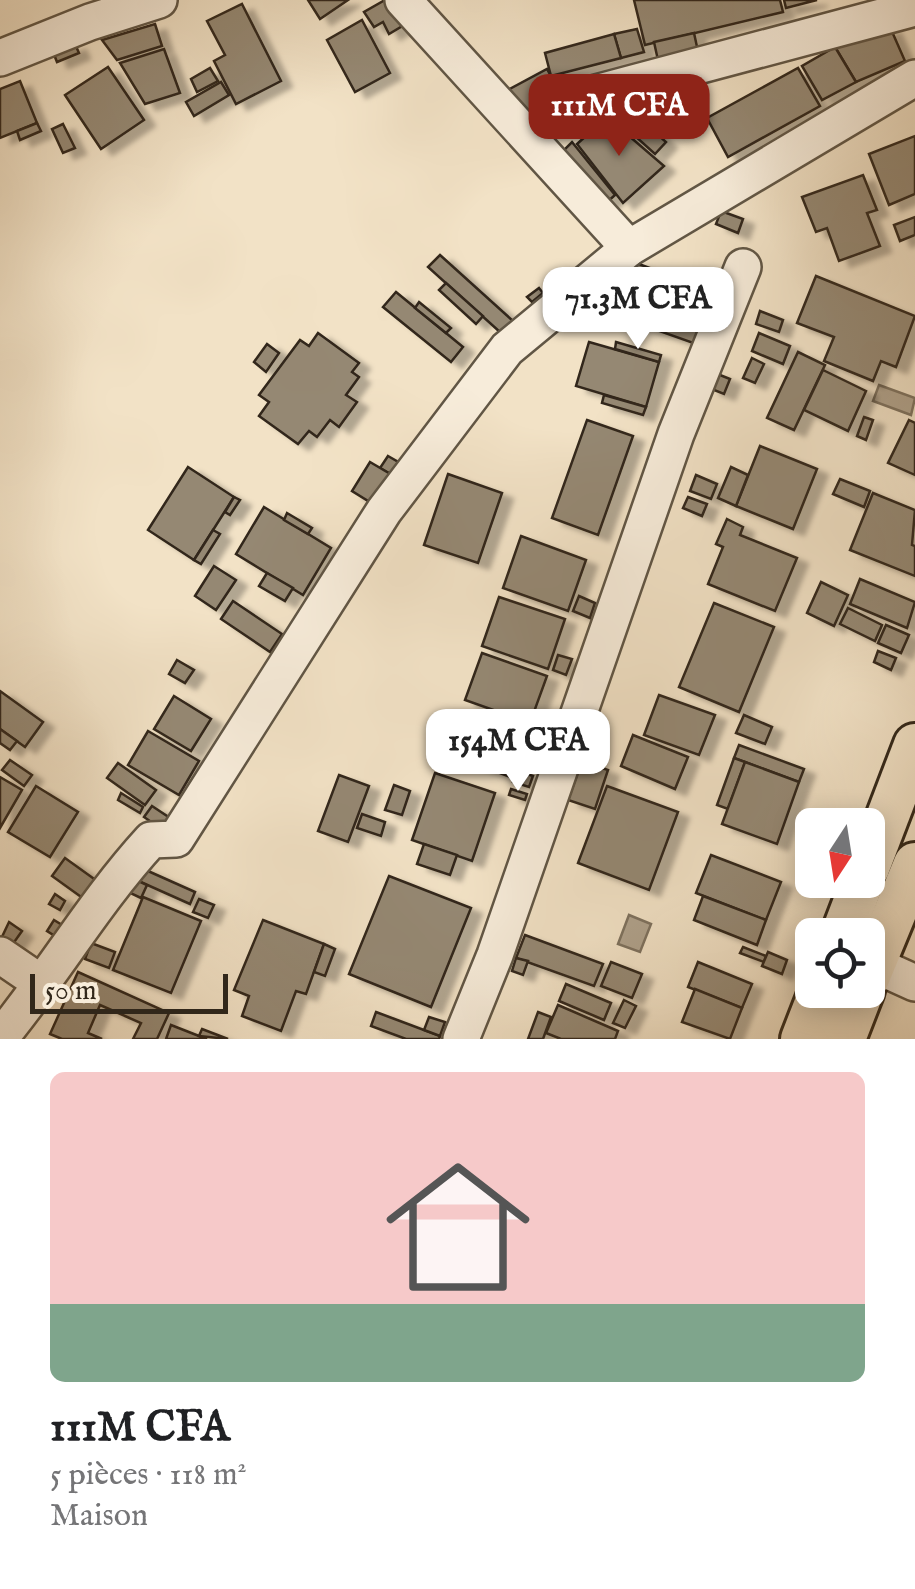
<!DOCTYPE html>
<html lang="fr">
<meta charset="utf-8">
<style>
body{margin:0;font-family:"IM FELL English",serif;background:#f2f2f2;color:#202124;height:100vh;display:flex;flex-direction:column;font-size:38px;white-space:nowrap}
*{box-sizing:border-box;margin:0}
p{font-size:32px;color:#757577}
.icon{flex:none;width:55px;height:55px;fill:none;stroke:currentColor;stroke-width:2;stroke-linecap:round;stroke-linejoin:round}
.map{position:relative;height:1039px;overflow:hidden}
.sheet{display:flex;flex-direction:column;background:#fff;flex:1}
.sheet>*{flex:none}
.needle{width:65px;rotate:192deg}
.controls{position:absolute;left:795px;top:808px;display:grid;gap:20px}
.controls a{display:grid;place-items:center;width:90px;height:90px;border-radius:15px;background:#fff;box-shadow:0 5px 25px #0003;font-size:50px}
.scale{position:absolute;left:30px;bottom:25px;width:198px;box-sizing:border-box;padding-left:10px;border:5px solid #31271a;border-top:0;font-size:28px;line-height:35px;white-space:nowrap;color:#31271a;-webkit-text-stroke:8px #f7ecda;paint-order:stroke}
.price{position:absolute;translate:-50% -85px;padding:0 22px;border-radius:20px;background:#fff;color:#222;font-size:32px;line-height:65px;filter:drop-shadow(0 2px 5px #0008)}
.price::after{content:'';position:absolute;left:50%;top:60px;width:30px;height:22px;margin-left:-15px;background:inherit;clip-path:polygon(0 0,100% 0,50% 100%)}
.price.active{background:#8f2418;color:#fff}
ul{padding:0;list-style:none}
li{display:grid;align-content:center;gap:20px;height:530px;padding:0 50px}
li span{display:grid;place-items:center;height:310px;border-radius:15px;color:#555}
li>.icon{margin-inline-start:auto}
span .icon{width:180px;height:180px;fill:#fffc;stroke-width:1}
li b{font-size:42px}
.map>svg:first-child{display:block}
.water{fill:#b0a28c;stroke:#7d715e;stroke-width:2.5}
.building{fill:#958873;stroke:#31271a;stroke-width:2.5;filter:url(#shadow)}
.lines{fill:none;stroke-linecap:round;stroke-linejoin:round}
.minor-casing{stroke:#615645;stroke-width:40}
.major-casing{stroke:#31271a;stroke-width:48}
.minor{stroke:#f7ecda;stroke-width:35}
.major{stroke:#f2e2c6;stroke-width:42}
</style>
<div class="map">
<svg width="915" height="1039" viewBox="0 0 915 1039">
<defs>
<filter id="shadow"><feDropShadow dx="11" dy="6" stdDeviation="2.5" flood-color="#0004"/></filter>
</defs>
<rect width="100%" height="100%" fill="#f2e2c6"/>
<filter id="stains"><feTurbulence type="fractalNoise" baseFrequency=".002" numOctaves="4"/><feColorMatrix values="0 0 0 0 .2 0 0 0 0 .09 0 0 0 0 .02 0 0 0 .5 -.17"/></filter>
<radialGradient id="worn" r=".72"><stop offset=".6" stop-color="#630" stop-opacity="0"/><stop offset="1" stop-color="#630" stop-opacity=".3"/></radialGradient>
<g class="water">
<polygon points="879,385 915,398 911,415 873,401"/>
<polygon points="629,915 651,924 640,952 618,944"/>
</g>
<g class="building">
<polygon points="308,0 348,0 320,19"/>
<polygon points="385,0 389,0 404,25 389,34 383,22 374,27 364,12"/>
<polygon points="634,0 780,0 783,12 645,45"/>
<polygon points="784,0 817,0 786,8"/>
<polygon points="242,4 281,81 236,104 214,61 225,55 207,21"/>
<polygon points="362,20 390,73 355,92 327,40"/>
<polygon points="155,24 162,46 117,60 102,40"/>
<polygon points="890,27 905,61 856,82 835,47"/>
<polygon points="637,29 644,52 621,58 614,34"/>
<polygon points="694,33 699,56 659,65 654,42"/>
<polygon points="614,34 621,58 551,76 545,53"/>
<polygon points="75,44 79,53 57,62 53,52"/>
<polygon points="835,47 856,82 822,100 802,66"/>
<polygon points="164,49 180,93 145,104 120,63"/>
<polygon points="108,67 144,120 101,149 65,95"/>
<polygon points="210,68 218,81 197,92 191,79"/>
<polygon points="798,68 820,106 728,157 707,118"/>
<polygon points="547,69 569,109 529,131 506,91"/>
<polygon points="20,81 37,123 0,138 0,89"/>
<polygon points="221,82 229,95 194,116 186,102"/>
<polygon points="626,106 666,142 655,154 615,118"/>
<polygon points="607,117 664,166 623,203 577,144"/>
<polygon points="37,123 41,131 20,140 17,131"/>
<polygon points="63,124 75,148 63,153 52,129"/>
<polygon points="915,136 915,194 889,205 869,154"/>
<polygon points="572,142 615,195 605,204 557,157"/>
<polygon points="863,175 877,210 867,213 880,246 839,261 827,228 816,232 802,197"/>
<polygon points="721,211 743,219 738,233 716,224"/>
<polygon points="915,217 915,235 900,241 894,225"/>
<polygon points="440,255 513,321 501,333 428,267"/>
<polygon points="636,263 715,292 696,344 617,316"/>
<polygon points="688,272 718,283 715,292 685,281"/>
<polygon points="816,276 915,316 896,367 881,361 873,381 824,361 834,337 797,323"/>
<polygon points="446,283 483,316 476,324 439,290"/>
<polygon points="539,288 543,293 532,302 527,297"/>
<polygon points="396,292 463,347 451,362 383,307"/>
<polygon points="419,302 451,328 446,333 415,308"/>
<polygon points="760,311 783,320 779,332 756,324"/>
<polygon points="318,333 359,363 352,372 359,377 346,395 357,402 339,427 330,420 317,437 309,431 298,444 259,416 269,402 259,395 300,340 309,346"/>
<polygon points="759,333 790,346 783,364 752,351"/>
<polygon points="589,342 659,362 646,407 576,386"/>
<polygon points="616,342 661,355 659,362 615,349"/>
<polygon points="267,344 279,353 266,372 254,362"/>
<polygon points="798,352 825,365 794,430 767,418"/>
<polygon points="752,358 764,364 755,383 743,378"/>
<polygon points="823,370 866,391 848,431 804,410"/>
<polygon points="715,373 730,379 724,394 709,388"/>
<polygon points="604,395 646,407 643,415 602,403"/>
<polygon points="864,417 873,420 866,440 857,436"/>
<polygon points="587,420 633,436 598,535 552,518"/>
<polygon points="909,420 915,423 915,475 888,463"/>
<polygon points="760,446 817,469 793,529 736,506"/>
<polygon points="388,456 400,463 392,475 380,468"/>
<polygon points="370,462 392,475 373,504 352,491"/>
<polygon points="188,467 234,497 194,560 148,530"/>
<polygon points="731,467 748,475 736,506 718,498"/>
<polygon points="448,474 502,493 478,563 424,545"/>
<polygon points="696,475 717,484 711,499 690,491"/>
<polygon points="840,479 870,491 864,507 833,494"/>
<polygon points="873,493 915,510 912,545 915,546 915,576 850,550"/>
<polygon points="234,497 240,500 230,515 225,512"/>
<polygon points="688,497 707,504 702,516 683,508"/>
<polygon points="264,507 331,548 303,595 236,554"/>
<polygon points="287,513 312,528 308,534 284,520"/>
<polygon points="727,519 743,527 740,535 797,558 775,611 708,584 723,547 716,544"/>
<polygon points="213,530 220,534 201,564 194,560"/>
<polygon points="521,536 586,560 568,611 503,588"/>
<polygon points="214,566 236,580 216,610 195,596"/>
<polygon points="267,573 293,588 285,601 259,586"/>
<polygon points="860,579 915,602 907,628 850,604"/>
<polygon points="821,582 848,595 834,626 807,613"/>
<polygon points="579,596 595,603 590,618 573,611"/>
<polygon points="499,597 565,619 548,669 482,646"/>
<polygon points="233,601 282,634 270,652 221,619"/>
<polygon points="714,603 774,627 739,712 679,687"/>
<polygon points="848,608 882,625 875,641 840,624"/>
<polygon points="886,625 909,635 901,653 878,643"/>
<polygon points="878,651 896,658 891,670 874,662"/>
<polygon points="482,653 547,676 530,723 465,700"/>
<polygon points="558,655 572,659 566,675 553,670"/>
<polygon points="177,660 194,670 185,683 169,674"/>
<polygon points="0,691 43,722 25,747 0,729"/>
<polygon points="659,695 715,715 699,755 644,735"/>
<polygon points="174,696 211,719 191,751 154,729"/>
<polygon points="465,713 525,735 510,777 450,754"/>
<polygon points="538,713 554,719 550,731 534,725"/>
<polygon points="744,715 772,727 765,744 736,733"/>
<polygon points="0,729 17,741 10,750 0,743"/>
<polygon points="148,731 199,761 179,795 128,765"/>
<polygon points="633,735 688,757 675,789 621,766"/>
<polygon points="739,745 804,769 799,782 734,758"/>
<polygon points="734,758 745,762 728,809 717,805"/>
<polygon points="10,760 32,775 24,786 2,770"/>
<polygon points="582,761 608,770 595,809 568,800"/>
<polygon points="745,762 799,782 777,844 722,824"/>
<polygon points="118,763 156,790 145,805 107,778"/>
<polygon points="516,770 533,776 529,787 513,782"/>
<polygon points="435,773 495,793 472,861 412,840"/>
<polygon points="339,775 369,786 348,842 318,831"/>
<polygon points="0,777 22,790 0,828"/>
<polygon points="394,785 410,791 402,815 385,810"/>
<polygon points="36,786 78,812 50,857 8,832"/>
<polygon points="607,786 678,812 649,890 578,863"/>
<polygon points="511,789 527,794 525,800 509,795"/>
<polygon points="121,793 143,807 140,813 118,800"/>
<polygon points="152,806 173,820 166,832 144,817"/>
<polygon points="362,814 385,822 381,836 357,828"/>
<polygon points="424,844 457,855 450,875 417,864"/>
<polygon points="711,855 781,882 766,920 696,893"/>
<polygon points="65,858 97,881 84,899 52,876"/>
<polygon points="139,867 195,892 190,904 134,879"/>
<polygon points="389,876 471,908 431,1007 349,974"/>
<polygon points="134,879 147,885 141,898 128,892"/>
<polygon points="55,894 65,901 60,910 49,904"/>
<polygon points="703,896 766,920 757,945 694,920"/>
<polygon points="143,897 201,921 171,993 113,970"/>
<polygon points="199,899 214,905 208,918 193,912"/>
<polygon points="54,920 62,925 55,936 47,931"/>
<polygon points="263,920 324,944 306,994 296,991 281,1031 242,1016 249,996 234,990"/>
<polygon points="9,922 22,931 10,948 0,941"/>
<polygon points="525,935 603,964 594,986 516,958"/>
<polygon points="91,943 115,952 109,968 85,959"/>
<polygon points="324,944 335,949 325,976 314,972"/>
<polygon points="743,947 766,956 764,962 740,953"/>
<polygon points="768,952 787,960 782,974 762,966"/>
<polygon points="516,958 528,961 523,975 512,971"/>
<polygon points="611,962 642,974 632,998 601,986"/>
<polygon points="698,962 752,984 742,1008 688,987"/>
<polygon points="78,972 169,1013 157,1039 133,1039 141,1023 100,1005 88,1033 102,1039 62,1039 50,1034"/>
<polygon points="566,984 611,1003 604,1020 559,1001"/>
<polygon points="695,989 742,1008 730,1039 682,1022"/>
<polygon points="624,1000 636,1006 625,1028 613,1023"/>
<polygon points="558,1005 618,1031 615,1039 561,1039 546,1033"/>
<polygon points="376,1012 440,1036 439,1039 406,1039 371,1026"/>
<polygon points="538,1012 551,1017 543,1039 528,1039"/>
<polygon points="429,1017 445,1022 440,1036 424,1030"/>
<polygon points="171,1025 199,1036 207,1039 166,1039"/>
<polygon points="202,1029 228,1039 199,1036"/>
</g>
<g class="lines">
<g class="minor-casing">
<g id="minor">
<polyline points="403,0 629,248"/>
<polyline points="0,58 90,22 159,0"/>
<polyline points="596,93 915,8"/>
<polyline points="0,955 44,985"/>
<polyline points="873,964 915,983"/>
<path d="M0,1038C53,974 95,901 151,840L176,839L384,511L507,349L629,248L915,78"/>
<polyline points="461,1039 495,955 676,434 743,267"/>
</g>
</g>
<g class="major-casing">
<g id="major">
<polyline points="868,868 915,745"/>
<polyline points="842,935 863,880"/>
<polyline points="868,978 915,864"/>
<polyline points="802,1039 821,990"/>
<polyline points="844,1039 863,990"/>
</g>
</g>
<use href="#minor" class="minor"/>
<use href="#major" class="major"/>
</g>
<rect width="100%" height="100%" filter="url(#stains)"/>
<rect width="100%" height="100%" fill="url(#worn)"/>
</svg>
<div class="controls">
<a><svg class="needle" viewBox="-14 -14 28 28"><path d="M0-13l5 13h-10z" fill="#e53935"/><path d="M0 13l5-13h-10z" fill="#757577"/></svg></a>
<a><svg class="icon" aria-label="locate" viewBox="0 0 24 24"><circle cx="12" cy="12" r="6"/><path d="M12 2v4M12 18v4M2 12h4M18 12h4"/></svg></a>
</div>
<div class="scale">50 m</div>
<b class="price active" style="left:619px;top:159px">111M CFA</b>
<b class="price" style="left:638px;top:352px">71.3M CFA</b>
<b class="price" style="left:518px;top:794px">154M CFA</b>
</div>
<section class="sheet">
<ul>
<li><span style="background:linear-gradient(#f6c9c9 75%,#7fa58c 0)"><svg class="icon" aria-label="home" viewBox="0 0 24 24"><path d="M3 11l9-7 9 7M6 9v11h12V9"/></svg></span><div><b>111M CFA</b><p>5 pièces · 118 m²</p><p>Maison</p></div></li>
</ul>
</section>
